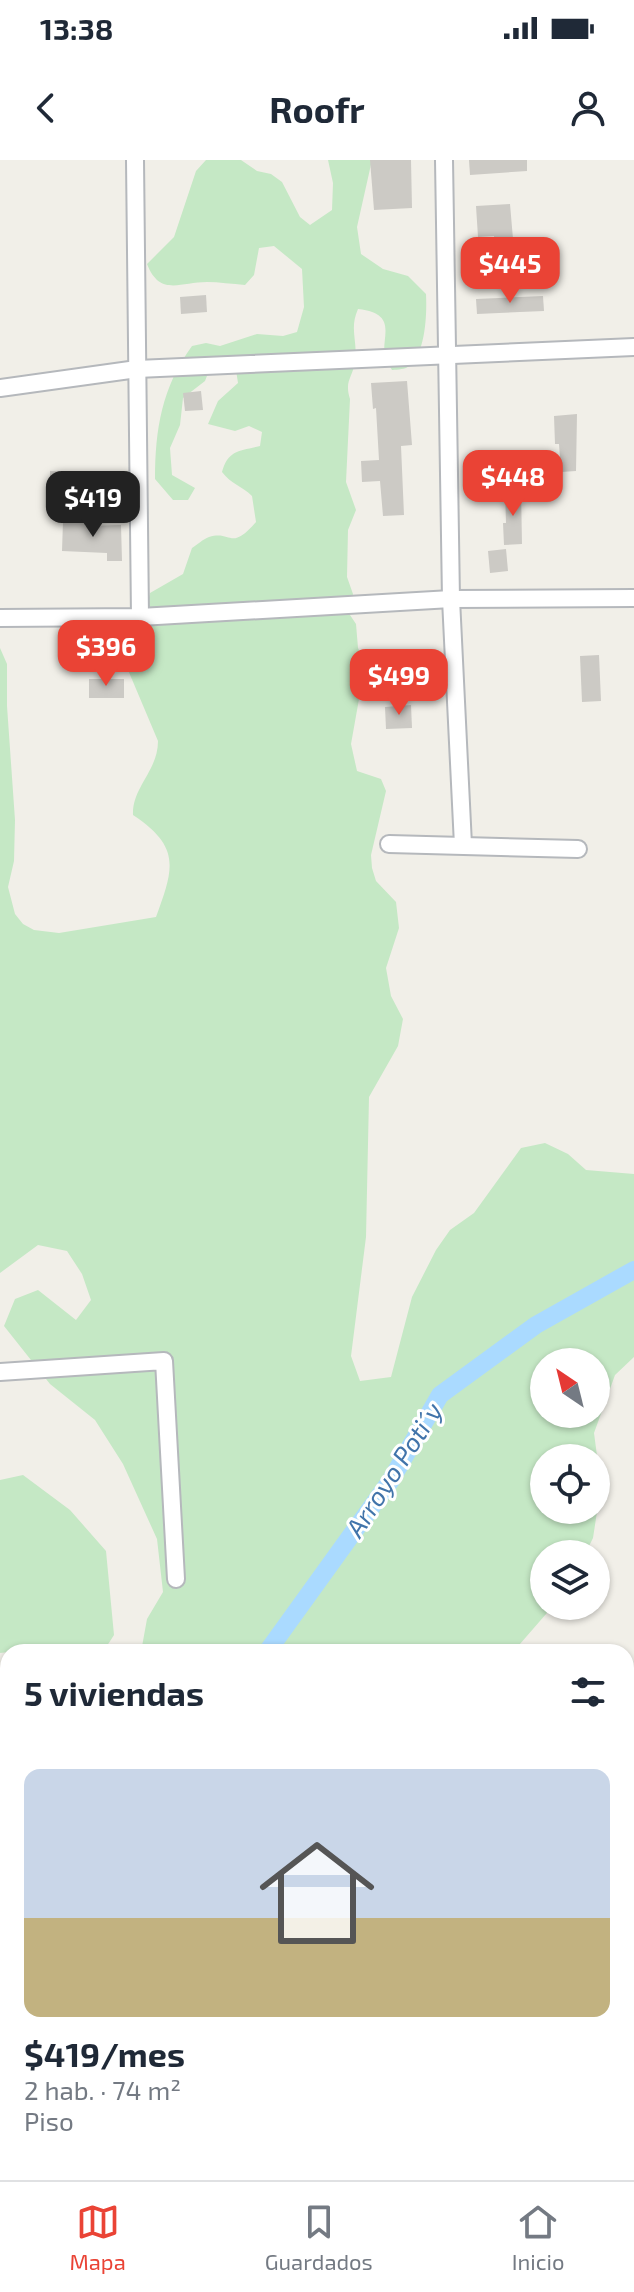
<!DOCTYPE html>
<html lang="es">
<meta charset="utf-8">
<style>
body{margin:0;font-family:"Exo 2",sans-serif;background:#f6f6f7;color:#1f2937;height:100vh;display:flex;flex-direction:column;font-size:30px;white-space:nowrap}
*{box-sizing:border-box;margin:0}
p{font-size:26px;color:#747a83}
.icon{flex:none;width:44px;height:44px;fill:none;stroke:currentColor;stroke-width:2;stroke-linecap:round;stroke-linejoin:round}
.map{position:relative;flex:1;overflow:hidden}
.panel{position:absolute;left:0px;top:1484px;width:634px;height:536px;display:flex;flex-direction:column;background:#fff;border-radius:24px 24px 0 0;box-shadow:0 2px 6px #0004}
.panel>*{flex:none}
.needle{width:52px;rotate:325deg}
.fabs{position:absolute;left:530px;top:1188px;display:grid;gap:16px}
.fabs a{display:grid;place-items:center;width:80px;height:80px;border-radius:50%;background:#fff;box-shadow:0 2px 6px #0004;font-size:40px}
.price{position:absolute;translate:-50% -68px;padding:0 18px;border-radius:16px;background:#ea4335;color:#fff;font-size:26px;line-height:52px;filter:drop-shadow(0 2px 4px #0008)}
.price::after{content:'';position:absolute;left:50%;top:48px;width:24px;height:18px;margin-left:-12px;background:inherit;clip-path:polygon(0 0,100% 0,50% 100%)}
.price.on{background:#222;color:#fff}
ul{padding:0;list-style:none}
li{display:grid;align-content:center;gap:16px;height:424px;padding:0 24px}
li+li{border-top:2px solid #e0e1e3}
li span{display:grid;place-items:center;height:248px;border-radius:16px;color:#555}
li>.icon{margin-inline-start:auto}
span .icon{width:144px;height:144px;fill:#fffc;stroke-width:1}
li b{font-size:34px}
h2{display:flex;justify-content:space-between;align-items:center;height:96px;padding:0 24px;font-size:34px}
.status{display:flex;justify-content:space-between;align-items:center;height:56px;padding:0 40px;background:#fff;direction:ltr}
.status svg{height:22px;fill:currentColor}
header{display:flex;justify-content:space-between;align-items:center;height:104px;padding:0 24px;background:#fff;font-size:36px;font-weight:700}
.tab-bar{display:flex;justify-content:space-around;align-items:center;height:112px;border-top:2px solid #e0e1e3;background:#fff;font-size:22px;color:#747a83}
.tab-bar a{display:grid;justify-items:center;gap:4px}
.tab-bar .on{color:#ea4335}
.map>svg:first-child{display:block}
.green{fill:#c5e8c5;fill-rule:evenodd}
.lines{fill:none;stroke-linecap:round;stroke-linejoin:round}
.canal{stroke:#aadaff;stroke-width:18}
.building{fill:#cccac5}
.street-casing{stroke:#b5b8bc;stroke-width:20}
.street{stroke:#fff;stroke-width:16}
.labels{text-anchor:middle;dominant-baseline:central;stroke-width:6;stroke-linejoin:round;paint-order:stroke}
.water-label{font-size:26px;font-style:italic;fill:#4174aa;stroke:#fff}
</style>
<div class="status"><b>13:38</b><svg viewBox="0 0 49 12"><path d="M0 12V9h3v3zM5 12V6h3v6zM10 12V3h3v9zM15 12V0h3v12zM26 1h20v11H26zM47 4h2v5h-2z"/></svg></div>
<header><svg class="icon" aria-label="back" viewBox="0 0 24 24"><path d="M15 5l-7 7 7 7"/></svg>Roofr<svg class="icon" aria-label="person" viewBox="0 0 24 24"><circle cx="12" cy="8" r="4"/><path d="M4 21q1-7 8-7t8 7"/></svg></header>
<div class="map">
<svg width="634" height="2020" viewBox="0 0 634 2020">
<rect width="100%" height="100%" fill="#f1efe8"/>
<g class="green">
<path d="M206,0H241L257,11L271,14L282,22L300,57L310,65L332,50L333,23L328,0H372L357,67L361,94L383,109L408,116L426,134C427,153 426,198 406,208C405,209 393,210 392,210C390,206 386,203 385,199C380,177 400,154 358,149C349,169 358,181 355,201C353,218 344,220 350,239L346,322L356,350L348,370L347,417L353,434L348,452L356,464L358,488L370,515L367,528L359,539L351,584L357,611L381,619L386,631L371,695L372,708L376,721L396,742L399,768L386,808L391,836L403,859L398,886L369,937L366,1077L351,1196L360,1221L391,1217L412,1137L436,1090L450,1070L474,1053L521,988L545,983L568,994L586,1010L634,1014V1197L615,1215L594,1273L601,1326L593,1378L585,1394H544V1446H553L513,1492H141L147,1459L163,1432L157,1379L123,1304L95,1260L50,1224L4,1166L15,1139L38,1130L76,1160L91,1140L82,1114L67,1091L38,1085L0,1113V488L7,504V546L15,660L14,701L8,727L15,754L23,764L34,770L59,773L156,757C174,708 181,687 133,655C132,627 158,611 158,581L120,491L123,478L144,458L150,433L183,414L192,388C197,385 203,379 209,377C232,370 230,392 256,362L252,336C242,326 231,324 222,312C228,290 239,291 260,286L262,272L249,266L235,271L208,264L218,241L238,223L236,210L210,208L205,221L183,238L180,265L170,288L172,315L195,328L188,340H173L155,319C155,269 162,227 192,186L206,183L220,186L257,174L283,176L297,172L304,147L302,109L274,86L259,88L254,115L245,125C232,124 219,122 207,122C180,122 160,137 147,104L174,77L196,11ZM544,1202H596V1254H544ZM544,1298H596V1350H544Z"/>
<polygon points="23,1315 70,1350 106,1391 114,1475 103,1492 17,1491 0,1493 0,1320"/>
<polygon points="0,1604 8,1607 8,2012 78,2012 63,2020 0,2020"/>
</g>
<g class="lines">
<g class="canal">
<polyline points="267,1492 391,1320 440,1235 536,1165 634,1110"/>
<polyline points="0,1803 8,1793"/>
</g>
</g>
<g class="building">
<polygon points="370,0 411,0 412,48 374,50"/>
<polygon points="469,0 527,0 527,11 470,15"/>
<polygon points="510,44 513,79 531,78 532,94 515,96 515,105 496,107 494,76 478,77 476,46"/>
<polygon points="206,135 207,152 181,154 180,137"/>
<polygon points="543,136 544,151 477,154 476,139"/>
<polygon points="407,221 412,285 401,286 404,355 383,356 380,321 362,322 361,301 379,300 376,248 373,249 371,223"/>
<polygon points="201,231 203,250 185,251 183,233"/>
<polygon points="577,254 576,311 561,312 559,284 555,284 554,256"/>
<polygon points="50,311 75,312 74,336 50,335"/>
<polygon points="521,330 522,384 504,385 503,363 506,363 505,331"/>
<polygon points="63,361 85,362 85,366 121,365 122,401 107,401 107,393 62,391"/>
<polygon points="506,389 508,411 490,413 488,391"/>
<polygon points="599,495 601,541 582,542 580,496"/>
<rect x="89" y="519" width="35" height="19"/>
<polygon points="411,545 412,568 386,569 385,547"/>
</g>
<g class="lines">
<g class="street-casing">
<g id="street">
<polyline points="135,0 140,457"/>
<polyline points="444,0 451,439 463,685"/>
<polyline points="0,228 137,209 634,187"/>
<polyline points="0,458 140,457 451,439 634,438"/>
<polyline points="389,684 578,689"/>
<polyline points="0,1212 164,1201 176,1419"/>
</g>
</g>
<use href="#street" class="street"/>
</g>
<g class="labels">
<g class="water-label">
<text transform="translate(393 1309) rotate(-57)">Arroyo Poti´y</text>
</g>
</g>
</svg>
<div class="fabs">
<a><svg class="needle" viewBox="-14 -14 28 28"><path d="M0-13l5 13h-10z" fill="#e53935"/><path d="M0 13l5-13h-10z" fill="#747a83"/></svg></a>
<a><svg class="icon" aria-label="locate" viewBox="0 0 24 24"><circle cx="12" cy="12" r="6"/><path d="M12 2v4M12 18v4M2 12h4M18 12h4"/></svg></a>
<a><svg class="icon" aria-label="layers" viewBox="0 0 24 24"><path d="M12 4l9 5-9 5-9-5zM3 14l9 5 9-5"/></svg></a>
</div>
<b class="price" style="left:510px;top:145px">$445</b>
<b class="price" style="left:513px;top:358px">$448</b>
<b class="price on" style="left:93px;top:379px">$419</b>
<b class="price" style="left:106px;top:528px">$396</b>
<b class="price" style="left:399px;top:557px">$499</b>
<section class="panel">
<h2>5 viviendas<svg class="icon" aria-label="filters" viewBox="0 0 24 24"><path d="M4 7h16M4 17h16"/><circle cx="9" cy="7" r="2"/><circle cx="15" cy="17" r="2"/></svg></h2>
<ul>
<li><span style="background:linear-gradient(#c9d6e8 60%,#c2b280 0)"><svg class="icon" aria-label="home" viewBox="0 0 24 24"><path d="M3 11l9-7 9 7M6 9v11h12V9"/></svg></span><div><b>$419/mes</b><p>2 hab. · 74 m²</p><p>Piso</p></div></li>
</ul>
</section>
</div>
<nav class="tab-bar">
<a class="on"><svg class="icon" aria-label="map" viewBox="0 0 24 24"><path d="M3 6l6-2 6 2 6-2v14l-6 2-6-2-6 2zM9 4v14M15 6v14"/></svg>Mapa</a>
<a><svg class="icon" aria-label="saved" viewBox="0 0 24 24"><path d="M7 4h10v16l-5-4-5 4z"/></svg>Guardados</a>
<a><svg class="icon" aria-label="home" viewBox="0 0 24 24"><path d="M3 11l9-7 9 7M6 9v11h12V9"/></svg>Inicio</a>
</nav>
